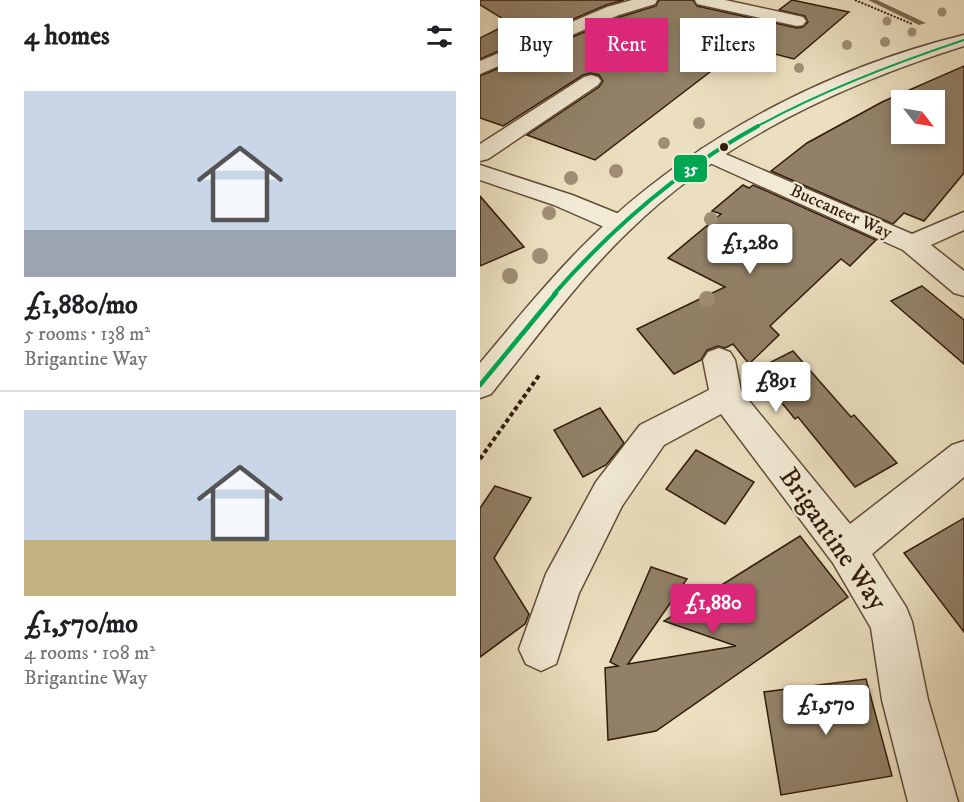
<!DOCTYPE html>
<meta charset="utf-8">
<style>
body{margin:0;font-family:"IM FELL DW Pica",serif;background:#f6f6f6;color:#202124;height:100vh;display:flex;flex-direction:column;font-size:22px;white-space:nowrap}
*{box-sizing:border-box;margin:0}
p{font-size:20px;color:#757577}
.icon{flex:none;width:33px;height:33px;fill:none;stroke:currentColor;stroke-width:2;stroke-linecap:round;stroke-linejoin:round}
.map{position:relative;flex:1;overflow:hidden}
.sheet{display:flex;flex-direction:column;background:#fff;width:480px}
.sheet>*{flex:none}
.hud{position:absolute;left:18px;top:18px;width:375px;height:54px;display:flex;gap:12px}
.needle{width:39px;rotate:121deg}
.buttons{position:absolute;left:411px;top:90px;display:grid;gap:12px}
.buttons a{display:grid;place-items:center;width:54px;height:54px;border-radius:0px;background:#fff;box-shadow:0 3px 9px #0003;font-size:30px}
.price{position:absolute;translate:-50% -51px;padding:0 14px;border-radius:6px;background:#fff;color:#222;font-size:20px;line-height:39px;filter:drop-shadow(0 2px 3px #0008)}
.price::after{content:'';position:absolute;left:50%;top:36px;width:18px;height:14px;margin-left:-9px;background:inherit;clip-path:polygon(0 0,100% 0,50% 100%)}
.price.selected{background:#db2777;color:#fff}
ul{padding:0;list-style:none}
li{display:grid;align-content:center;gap:12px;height:318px;padding:0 24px}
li+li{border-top:2px solid #e0e0e0}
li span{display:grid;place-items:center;height:186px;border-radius:0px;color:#555}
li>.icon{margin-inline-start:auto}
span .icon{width:108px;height:108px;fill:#fffc;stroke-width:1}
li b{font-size:26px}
h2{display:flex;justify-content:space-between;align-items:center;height:72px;padding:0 24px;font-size:26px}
.chip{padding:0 21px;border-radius:0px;background:#fff;box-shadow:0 3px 9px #0003;font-size:21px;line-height:54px}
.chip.selected{background:#db2777;color:#fff}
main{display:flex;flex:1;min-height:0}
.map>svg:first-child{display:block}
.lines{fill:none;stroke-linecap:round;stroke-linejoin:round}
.stream{fill:#7b6851;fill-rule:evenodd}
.building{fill:#928168;stroke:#321b0a;stroke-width:1.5;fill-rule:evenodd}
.minor-casing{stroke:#604c37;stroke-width:3}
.tertiary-casing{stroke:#604c37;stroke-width:3}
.path-far1{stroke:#321b0a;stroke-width:2;stroke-dasharray:2 1.5;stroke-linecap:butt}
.path{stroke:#321b0a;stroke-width:4;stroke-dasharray:4.5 3;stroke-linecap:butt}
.minor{fill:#f2ead5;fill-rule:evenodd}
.tertiary{fill:#f2ead5;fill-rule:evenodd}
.bus-1-far2-casing{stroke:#f2ead5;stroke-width:4.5}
.bus-1-far1-casing{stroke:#f2ead5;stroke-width:8}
.bus-1-casing{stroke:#f2ead5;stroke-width:9}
.bus-1-far2{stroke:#00a651;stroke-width:2}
.bus-1-far1{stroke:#00a651;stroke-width:4}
.bus-1{stroke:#00a651;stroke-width:4.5}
.tree{fill:#9f8e74}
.bus-dot{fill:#321b0a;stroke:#f2ead5;stroke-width:2}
.labels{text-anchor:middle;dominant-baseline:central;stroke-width:4.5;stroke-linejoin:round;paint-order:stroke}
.far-street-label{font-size:18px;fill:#321b0a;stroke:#f2ead5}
.near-street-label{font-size:27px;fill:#321b0a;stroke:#f2ead5}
.line-badge{stroke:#f2ead5;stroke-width:2}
.badge-label{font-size:16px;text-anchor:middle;font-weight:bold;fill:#fff}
</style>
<main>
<section class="sheet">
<h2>4 homes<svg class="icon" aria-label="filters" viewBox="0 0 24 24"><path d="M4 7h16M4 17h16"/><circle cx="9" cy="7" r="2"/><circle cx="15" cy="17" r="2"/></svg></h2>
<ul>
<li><span style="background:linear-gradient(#c9d6e8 75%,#9aa5b1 0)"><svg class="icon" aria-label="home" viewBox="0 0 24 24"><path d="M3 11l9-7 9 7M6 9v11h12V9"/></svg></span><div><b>£1,880/mo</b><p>5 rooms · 138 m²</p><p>Brigantine Way</p></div></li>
<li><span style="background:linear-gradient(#c9d6e8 70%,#c2b280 0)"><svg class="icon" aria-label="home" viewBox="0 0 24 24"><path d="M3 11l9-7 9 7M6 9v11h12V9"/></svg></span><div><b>£1,570/mo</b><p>4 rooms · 108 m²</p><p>Brigantine Way</p></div></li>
</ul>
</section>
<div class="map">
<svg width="484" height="802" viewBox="0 0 484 802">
<rect width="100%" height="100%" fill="#ebdfbf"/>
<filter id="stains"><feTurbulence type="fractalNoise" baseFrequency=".00333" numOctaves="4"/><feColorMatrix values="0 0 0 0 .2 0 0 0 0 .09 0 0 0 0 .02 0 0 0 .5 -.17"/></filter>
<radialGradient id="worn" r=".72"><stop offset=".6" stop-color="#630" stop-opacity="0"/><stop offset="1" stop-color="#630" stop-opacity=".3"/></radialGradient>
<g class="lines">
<polygon class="stream" points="388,0 397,0 446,23 439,25"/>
</g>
<g class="building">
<polygon points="0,0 144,0 126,5 0,59 0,38 30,23 0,5"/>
<polygon points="179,0 213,0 217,6 317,28 323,27 328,22 325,16 299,10 312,0 369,12 314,59 264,46 115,160 47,135 119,87 123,81 119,75 110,73 103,75 23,126 0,118 0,76 140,17 176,6"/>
<path d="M484,66V173L444,221L424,213L413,224L291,171L327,143L402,102ZM422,100H454V134H422Z"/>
<polygon points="263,185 269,188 273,185 396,240 370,266 361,259 290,326 299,335 269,364 253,344 245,348 238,346 227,350 221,360 194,374 157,329 245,287 188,258 241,214 232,211"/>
<polygon points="0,196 44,247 0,266"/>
<polygon points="442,286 484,320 484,364 411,301"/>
<polygon points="313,351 371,417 374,415 417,463 375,487 318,417 315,419 275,370"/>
<polygon points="120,408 144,443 126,465 103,477 74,430"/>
<polygon points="216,450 274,482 245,524 186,489"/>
<polygon points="15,486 51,498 14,558 49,614 45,624 0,657 0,508"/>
<polygon points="484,518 484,632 424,553"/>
<polygon points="320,536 368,597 176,731 128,740 125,668 138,666 130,662 171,567 207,579 148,664 256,646 184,621"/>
<polygon points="386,679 412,776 301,795 284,692"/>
</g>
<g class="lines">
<g class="minor-casing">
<g id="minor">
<polygon points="152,0 177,0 175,4 139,15 0,74 0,61 127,7"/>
<polygon points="215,0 245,0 323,17 326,21 323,25 317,26 217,4"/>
<polygon points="111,75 118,77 121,81 118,85 8,159 0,161 0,144 104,77"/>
<polygon points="229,147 432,234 484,212 484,230 451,245 484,271 484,296 474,293 423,250 221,159 218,154 221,149"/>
<polygon points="0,165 92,195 149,218 153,224 149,230 140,232 131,230 74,205 0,180"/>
<polygon points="239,348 250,352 255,360 261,391 370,524 472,445 484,441 484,477 392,554 426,607 432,622 448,700 478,802 428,802 402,700 391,628 353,563 241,414 184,445 142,506 99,593 76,664 61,671 46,664 39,649 66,574 116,482 160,425 229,390 223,360 228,352"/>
</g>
</g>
<g class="tertiary-casing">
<path id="tertiary" d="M484,35V46C361,85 242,140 149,231C98,280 56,338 11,394L0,398V363C42,313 83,262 132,218C230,130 356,66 484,35Z"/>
</g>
<polyline class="path-far1" points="375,0 432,24"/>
<polyline class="path" points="0,459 60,374"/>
<use href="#minor" class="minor"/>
<use href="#tertiary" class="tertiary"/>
<g class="bus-1-far2-casing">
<path id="bus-1-far2" d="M276,127C342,91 412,64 484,40"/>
</g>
<g class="bus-1-far1-casing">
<path id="bus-1-far1" d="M74,294C133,227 200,169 278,126"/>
</g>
<g class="bus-1-casing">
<polyline id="bus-1" points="0,385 76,293"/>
</g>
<use href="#bus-1-far2" class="bus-1-far2"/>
<use href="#bus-1-far1" class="bus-1-far1"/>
<use href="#bus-1" class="bus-1"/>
</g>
<g class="tree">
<circle cx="462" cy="12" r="4.5"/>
<circle cx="407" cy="21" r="4.5"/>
<circle cx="432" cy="32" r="4.5"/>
<circle cx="405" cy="42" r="5"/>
<circle cx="367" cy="45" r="5"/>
<circle cx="319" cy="68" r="5"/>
<circle cx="219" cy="123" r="6"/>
<circle cx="184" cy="143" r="6"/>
<circle cx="136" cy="171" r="7"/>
<circle cx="91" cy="178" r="7"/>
<circle cx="69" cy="213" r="7"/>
<circle cx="231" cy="219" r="7"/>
<circle cx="60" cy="256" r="8"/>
<circle cx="30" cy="276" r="8"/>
<circle cx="227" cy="299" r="8"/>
</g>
<circle class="bus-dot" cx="244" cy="147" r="5"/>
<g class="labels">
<g class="far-street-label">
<text transform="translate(361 212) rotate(24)">Buccaneer Way</text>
</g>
<g class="near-street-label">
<text transform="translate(353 539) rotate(55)">Brigantine Way</text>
</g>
</g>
<rect class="line-badge" x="193" y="154" width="35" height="29" rx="6" fill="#00a651"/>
<g class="badge-label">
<text x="211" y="174">35</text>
</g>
<rect width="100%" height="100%" filter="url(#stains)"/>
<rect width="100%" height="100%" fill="url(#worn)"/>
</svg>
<div class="buttons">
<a><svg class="needle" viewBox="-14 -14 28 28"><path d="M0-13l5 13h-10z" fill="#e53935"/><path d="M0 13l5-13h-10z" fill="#757577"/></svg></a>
</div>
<b class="price" style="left:270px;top:275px">£1,280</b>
<b class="price" style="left:296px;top:413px">£891</b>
<b class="price selected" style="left:233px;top:635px">£1,880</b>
<b class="price" style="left:346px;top:736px">£1,570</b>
<div class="hud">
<a class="chip">Buy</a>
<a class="chip selected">Rent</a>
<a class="chip">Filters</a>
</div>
</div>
</main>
